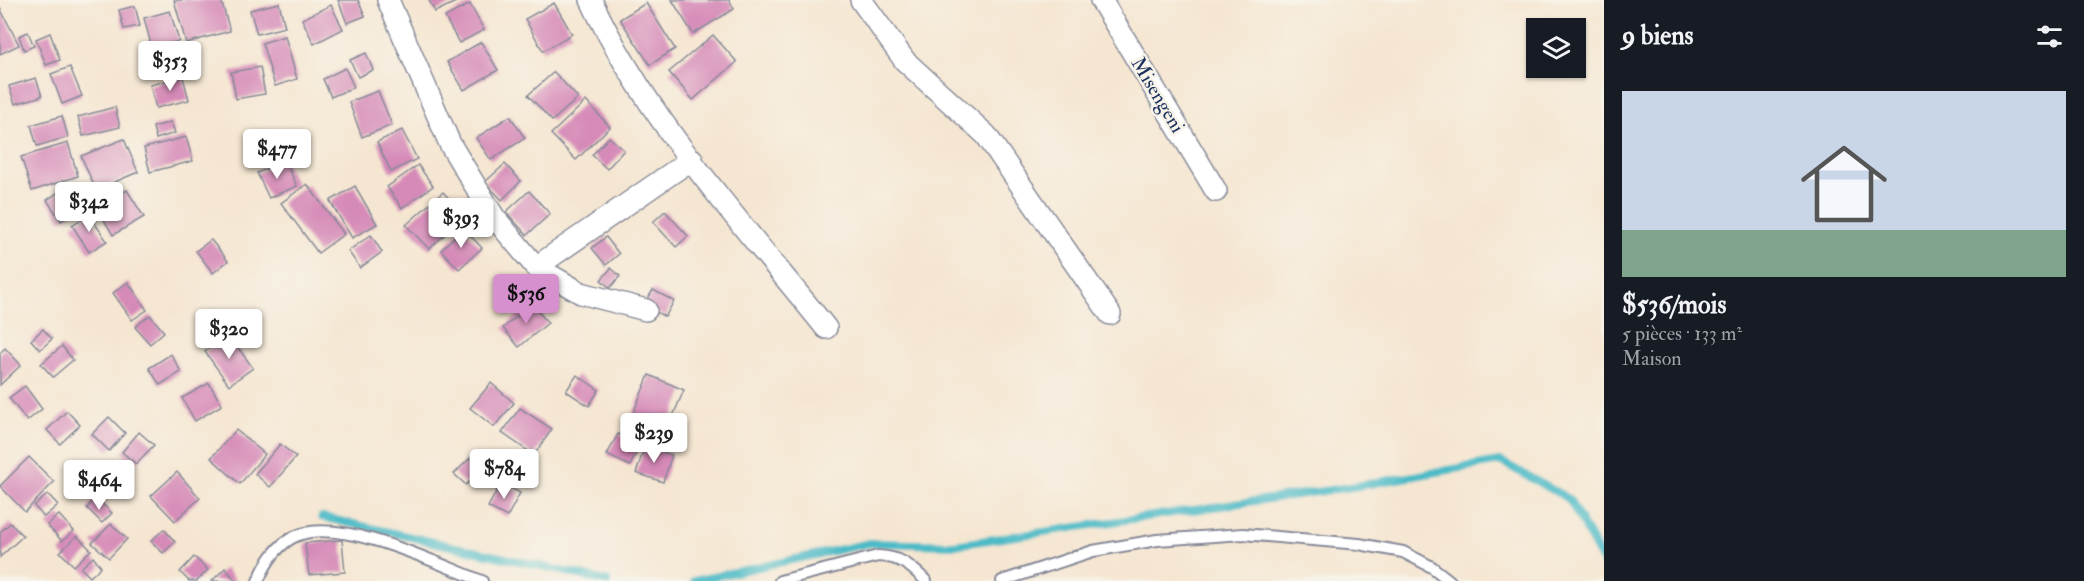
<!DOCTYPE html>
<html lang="fr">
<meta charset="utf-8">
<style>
body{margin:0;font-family:"IM FELL Double Pica",serif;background:#242831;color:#f1f3f6;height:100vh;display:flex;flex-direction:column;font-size:22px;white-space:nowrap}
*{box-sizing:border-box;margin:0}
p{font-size:20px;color:#9ea1a6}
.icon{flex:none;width:33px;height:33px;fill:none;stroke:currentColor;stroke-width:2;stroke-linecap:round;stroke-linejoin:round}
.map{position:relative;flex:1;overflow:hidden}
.sheet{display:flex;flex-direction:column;background:#171b24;width:480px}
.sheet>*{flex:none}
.buttons{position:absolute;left:1526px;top:18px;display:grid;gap:12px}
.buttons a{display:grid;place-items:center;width:60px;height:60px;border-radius:0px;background:#171b24;box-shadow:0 2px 4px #0004;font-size:30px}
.price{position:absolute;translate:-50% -51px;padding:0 14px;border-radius:6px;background:#fff;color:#222;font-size:20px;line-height:39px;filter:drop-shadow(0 2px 3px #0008)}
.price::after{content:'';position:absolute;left:50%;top:36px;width:18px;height:14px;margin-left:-9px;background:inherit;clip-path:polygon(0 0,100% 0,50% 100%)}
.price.selected{background:#d690ce;color:#111}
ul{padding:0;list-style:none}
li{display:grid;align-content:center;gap:12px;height:318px;padding:0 18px}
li+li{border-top:2px solid #363941}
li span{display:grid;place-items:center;height:186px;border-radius:0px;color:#555}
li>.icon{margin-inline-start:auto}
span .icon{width:108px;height:108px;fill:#fffc;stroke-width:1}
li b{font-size:26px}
h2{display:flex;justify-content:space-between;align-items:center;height:72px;padding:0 18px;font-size:26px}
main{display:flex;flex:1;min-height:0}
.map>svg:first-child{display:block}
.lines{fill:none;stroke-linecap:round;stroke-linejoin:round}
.stream{stroke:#4ebbc7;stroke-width:8}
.building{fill:#d68ab8}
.service-casing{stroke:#888a98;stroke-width:14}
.minor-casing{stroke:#888a98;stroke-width:24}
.service{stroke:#fff;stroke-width:10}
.minor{stroke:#fff;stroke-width:21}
.labels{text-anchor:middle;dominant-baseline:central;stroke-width:5;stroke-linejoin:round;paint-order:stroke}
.street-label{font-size:20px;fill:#1b2f5e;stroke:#f7f3e8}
</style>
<main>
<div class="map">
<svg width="1604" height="581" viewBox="0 0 1604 581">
<rect width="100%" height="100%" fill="#f7f3e8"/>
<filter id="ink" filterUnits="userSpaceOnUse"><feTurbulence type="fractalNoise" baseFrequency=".0167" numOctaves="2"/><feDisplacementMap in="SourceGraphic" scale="12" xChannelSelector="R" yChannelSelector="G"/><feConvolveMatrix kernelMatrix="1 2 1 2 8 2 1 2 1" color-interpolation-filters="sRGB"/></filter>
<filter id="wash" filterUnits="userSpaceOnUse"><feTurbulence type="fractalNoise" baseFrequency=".008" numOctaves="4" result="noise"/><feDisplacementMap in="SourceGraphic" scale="24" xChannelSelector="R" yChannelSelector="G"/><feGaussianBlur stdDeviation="1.35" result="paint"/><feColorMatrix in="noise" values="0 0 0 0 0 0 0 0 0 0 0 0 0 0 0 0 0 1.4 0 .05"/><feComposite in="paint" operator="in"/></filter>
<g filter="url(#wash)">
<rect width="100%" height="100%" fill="#f5e6d1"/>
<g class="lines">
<g class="stream">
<polyline points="322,517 607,581"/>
<polyline points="694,581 870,543 954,545 1351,487 1500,461 1569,499 1604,563"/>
</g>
</g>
<g id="blocks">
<g class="building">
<polygon points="174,0 221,0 230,31 186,43"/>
<polygon points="338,0 358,0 365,16 347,23"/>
<polygon points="429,0 460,0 435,12"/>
<polygon points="672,0 729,0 734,9 693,34"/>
<polygon points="279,3 285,27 257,34 250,10"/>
<polygon points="554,3 572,34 543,51 525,19"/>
<polygon points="646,3 675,49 650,65 620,19"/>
<polygon points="470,4 484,30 459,43 445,17"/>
<polygon points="331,5 343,29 314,44 302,19"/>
<polygon points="135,6 140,26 124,29 119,10"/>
<polygon points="0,8 19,45 0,54"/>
<polygon points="170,11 179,41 152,48 144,18"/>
<polygon points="28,32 34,46 24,50 19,36"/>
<polygon points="50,33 60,60 46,65 36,39"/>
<polygon points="713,35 737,62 693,100 669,72"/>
<polygon points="285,36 297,79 275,86 262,43"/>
<polygon points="481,42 498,70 464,90 447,62"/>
<polygon points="366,53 373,70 358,77 350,60"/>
<polygon points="70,67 82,96 62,104 51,74"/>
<polygon points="260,67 265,94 236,99 231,72"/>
<polygon points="345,68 354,87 331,97 323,79"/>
<polygon points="554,72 578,98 552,121 528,95"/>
<polygon points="183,77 189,100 156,108 150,85"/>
<polygon points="36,78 42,96 15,104 9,86"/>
<polygon points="378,91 392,125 362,137 349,102"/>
<polygon points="586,101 610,127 576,160 551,134"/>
<polygon points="115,107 120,127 83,136 78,117"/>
<polygon points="62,116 68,137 37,146 31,125"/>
<polygon points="510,116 525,138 491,160 476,138"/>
<polygon points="171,122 175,133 156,139 153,127"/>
<polygon points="402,130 417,159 391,172 377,142"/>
<polygon points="279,133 285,154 254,163 248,141"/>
<polygon points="186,137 193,161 150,172 144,148"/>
<polygon points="609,137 624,150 607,169 592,155"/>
<polygon points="124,139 138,172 96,190 81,156"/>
<polygon points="68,143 78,176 32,191 21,157"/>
<polygon points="285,161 297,186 269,198 257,173"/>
<polygon points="505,164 521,181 502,200 485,182"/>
<polygon points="418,165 433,186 402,208 387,187"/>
<polygon points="307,184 344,234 318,253 281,203"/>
<polygon points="69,185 84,206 61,221 47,200"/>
<polygon points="355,186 377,224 352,238 330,201"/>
<polygon points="127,190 144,217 113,235 97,208"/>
<polygon points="529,191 550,214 527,235 506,212"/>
<polygon points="443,192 465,216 429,249 406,225"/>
<polygon points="665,211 688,236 676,247 653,222"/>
<polygon points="89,215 107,241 89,252 72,225"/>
<polygon points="463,228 482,248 459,269 441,250"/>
<polygon points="371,235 382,252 360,268 348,251"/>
<polygon points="606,237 619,254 606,265 592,248"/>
<polygon points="211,240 228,261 213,273 196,251"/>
<polygon points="611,268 620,276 610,288 601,280"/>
<polygon points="128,282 147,310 132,320 113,293"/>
<polygon points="653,290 674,301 665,317 644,305"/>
<polygon points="532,304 548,323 519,347 503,328"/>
<polygon points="150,315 164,332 150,344 135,327"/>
<polygon points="43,329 52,339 40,350 31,340"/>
<polygon points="228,334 253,368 229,385 205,352"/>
<polygon points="62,346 73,360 53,377 41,364"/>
<polygon points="5,348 21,365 0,385 0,353"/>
<polygon points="171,354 181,372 160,385 149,368"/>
<polygon points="577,375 599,390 589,406 566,391"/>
<polygon points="649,375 684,390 664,437 629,423"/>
<polygon points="209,383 222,405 195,421 182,398"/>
<polygon points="491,383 514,403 494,427 470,408"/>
<polygon points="25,386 42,409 27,421 9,398"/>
<polygon points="520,408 552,429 534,455 502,433"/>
<polygon points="67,411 80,425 60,444 47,430"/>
<polygon points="109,417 125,433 109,451 92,434"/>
<polygon points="236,430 265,454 240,484 211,458"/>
<polygon points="139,432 154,445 136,464 122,452"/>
<polygon points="618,434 640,445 630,466 607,455"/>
<polygon points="280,444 296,457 270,487 255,474"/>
<polygon points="645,446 672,455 663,482 636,473"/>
<polygon points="29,457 54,482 25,512 0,486"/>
<polygon points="470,458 482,469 466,485 454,474"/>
<polygon points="177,472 200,498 175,521 151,496"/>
<polygon points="501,483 520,493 507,517 488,507"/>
<polygon points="48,494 58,505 44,517 34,506"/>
<polygon points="96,498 112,513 102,523 87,508"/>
<polygon points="59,515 74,531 62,541 47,525"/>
<polygon points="10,523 23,536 0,557 0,532"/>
<polygon points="111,524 127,539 109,558 92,543"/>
<polygon points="164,529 175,542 163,553 151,541"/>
<polygon points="77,536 91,550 74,566 60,552"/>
<polygon points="342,540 345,572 309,575 305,543"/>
<polygon points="93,557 101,567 90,577 81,568"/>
<polygon points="194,557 208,570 197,581 189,581 180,572"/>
<polygon points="225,568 236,581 212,581"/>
</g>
</g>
</g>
<g filter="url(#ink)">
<use href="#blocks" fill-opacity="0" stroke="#888a98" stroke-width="1.5"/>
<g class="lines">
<g class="service-casing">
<g id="service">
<path d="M258,581C266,563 277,544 296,536C341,516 438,564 482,581"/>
<path d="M780,581L878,556C900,557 910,565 926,581"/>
<polyline points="1002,581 1093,551 1157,540 1243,534 1359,544 1403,552 1432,567 1450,581"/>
</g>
</g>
<g class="minor-casing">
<g id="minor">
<polyline points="388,0 450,144 494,217 536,267 581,293 646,310"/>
<path d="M591,0C648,122 742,223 826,328"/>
<polyline points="861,0 905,61 986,135 1110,314"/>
<polyline points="1101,0 1216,191"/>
<polyline points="536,267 692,159"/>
</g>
</g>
<use href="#service" class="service"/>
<use href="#minor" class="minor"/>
</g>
</g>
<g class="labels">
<g class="street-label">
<text transform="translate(1158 95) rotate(59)">Misengeni</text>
</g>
</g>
</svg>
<div class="buttons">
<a><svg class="icon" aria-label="layers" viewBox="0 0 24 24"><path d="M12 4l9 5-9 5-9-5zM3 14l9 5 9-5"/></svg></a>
</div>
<b class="price" style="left:170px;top:92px">$353</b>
<b class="price" style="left:277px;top:180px">$477</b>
<b class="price" style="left:89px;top:233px">$342</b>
<b class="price" style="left:461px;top:249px">$393</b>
<b class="price selected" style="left:526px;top:325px">$536</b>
<b class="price" style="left:229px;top:360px">$320</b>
<b class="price" style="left:654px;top:464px">$239</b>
<b class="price" style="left:504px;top:500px">$784</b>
<b class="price" style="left:99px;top:511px">$464</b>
</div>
<section class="sheet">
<h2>9 biens<svg class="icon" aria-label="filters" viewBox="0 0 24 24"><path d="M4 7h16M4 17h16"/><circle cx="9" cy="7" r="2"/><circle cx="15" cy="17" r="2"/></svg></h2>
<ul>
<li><span style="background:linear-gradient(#c9d6e8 75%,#7fa58c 0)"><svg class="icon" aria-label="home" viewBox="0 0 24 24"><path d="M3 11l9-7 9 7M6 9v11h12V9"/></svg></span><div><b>$536/mois</b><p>5 pièces · 133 m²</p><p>Maison</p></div></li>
</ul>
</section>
</main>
